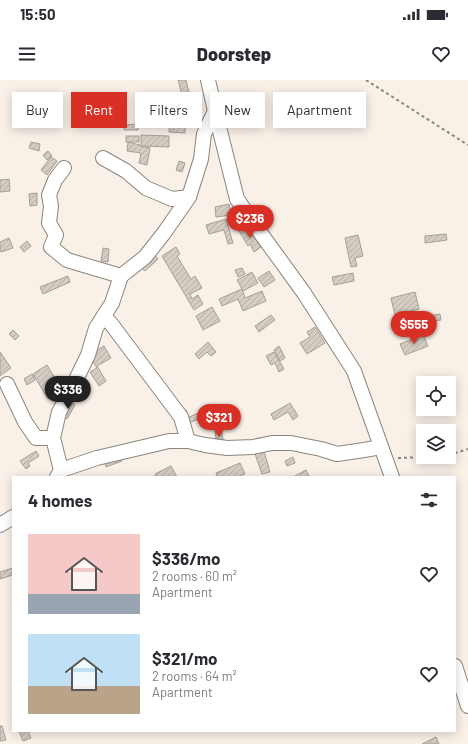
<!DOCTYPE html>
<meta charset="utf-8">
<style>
body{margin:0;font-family:Barlow,sans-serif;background:#f2f2f3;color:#2b2b33;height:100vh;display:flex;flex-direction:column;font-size:15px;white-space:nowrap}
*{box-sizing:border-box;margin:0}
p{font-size:13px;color:#7c7c81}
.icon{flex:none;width:22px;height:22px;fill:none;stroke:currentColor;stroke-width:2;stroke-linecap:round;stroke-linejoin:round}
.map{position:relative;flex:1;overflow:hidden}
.drawer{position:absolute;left:12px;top:396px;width:444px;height:256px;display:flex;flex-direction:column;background:#fff;border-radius:0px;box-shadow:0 2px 10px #0003}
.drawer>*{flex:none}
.top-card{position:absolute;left:12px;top:12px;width:444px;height:36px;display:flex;gap:8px}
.buttons{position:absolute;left:416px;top:296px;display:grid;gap:8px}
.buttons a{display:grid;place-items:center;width:40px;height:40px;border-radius:0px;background:#fff;box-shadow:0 2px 10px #0003;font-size:20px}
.price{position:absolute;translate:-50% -34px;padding:0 9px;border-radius:14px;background:#d93025;color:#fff;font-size:13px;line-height:26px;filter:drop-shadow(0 1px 2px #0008)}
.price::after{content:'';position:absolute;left:50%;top:24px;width:12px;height:9px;margin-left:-6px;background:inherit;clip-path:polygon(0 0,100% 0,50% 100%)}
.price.selected{background:#222;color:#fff}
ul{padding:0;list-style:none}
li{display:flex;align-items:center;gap:12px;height:100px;padding:0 16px}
li span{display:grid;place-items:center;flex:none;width:112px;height:80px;border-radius:0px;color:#555}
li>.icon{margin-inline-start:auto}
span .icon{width:48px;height:48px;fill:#fffc;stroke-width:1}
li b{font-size:17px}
h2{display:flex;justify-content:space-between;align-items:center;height:48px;padding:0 16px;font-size:17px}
.tag{padding:0 14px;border-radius:0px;background:#fff;box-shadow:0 2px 10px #0003;font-size:14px;line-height:36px}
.tag.selected{background:#d93025;color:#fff}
.status{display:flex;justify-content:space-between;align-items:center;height:28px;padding:0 20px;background:#fff;direction:ltr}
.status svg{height:11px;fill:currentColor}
header{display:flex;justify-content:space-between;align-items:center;height:52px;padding:0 16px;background:#fff;font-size:18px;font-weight:800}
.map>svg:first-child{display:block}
.building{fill:url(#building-hatch);stroke:#a69f96}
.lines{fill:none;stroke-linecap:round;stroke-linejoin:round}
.street-casing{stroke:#8b857c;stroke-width:16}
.path{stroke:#89847e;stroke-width:2;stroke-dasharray:3 3;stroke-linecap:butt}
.street{stroke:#fff;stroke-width:14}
</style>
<div class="status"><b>15:50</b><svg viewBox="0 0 49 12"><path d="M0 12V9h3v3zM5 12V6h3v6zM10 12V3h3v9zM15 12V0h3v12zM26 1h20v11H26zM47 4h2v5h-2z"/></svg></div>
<header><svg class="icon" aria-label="menu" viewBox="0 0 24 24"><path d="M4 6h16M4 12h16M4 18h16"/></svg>Doorstep<svg class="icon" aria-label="heart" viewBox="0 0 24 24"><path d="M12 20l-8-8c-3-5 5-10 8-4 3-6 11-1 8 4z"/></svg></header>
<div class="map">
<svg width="468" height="664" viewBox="0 0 468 664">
<defs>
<pattern id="building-hatch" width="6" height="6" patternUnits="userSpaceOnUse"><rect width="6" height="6" fill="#d5cdc4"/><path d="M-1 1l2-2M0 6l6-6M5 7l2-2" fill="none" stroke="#b6afa7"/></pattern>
</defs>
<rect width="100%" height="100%" fill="#f9f1e8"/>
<g class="building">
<polygon points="178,0 186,0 189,13 182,15"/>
<rect x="158" y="22" width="6" height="11"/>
<polygon points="170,34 186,35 185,53 169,52"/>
<polygon points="138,44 138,50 124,50 124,45"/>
<polygon points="141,55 169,56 169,67 141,66"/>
<rect x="126" y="56" width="13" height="6"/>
<polygon points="31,62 40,64 39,71 29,68"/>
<polygon points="128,62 140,65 140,66 150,68 147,85 139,83 141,73 127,71"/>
<polygon points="48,71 52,76 47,80 43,75"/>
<polygon points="51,77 57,81 47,95 41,90"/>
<polygon points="179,81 185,83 182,92 176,90"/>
<polygon points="9,99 10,111 0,112 0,100"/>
<polygon points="37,113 37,125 30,126 29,114"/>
<polygon points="229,124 231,135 216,137 215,127"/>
<polygon points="226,139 233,163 228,164 224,150 209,154 206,145"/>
<polygon points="247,146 261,167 254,172 250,164 248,166 239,151"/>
<polygon points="446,154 447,160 425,163 425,156"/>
<polygon points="358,155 363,176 355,178 357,186 351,187 345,158"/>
<polygon points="9,158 13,168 1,172 0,168 0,162"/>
<polygon points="27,161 31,166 24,172 20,167"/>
<polygon points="176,167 180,174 177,176 191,199 195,196 202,208 190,214 192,219 198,215 203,224 194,230 162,176"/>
<polygon points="103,168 109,169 108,182 101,181"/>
<polygon points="154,174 158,179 145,191 140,187"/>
<polygon points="242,188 245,194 238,197 235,190"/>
<polygon points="269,191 275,200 264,207 258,198"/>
<polygon points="252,192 258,203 243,211 237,200"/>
<polygon points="353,193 354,201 334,205 332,197"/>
<polygon points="68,196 70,202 43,214 40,207"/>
<polygon points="242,209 245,218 262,211 266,221 243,231 238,219 222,226 219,219"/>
<polygon points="415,212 419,229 395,235 391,218"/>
<polygon points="212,227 220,241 203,250 196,236"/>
<polygon points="440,234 441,240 423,243 422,237"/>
<polygon points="271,235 275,240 259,252 255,246"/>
<polygon points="315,247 325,263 307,274 300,263 310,257 307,252"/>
<polygon points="13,250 19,256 15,260 9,254"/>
<polygon points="423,255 428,266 405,275 400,264"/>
<polygon points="208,262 216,272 211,276 207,272 199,279 195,274"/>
<polygon points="104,266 111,278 97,286 106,301 99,306 90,292 97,288 89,275"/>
<polygon points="279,266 285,278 280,281 274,270"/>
<polygon points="0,272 11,288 0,296"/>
<polygon points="274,272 284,289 279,292 275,283 271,285 266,276"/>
<polygon points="47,285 62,310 48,319 33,294"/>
<polygon points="32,294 35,300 27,305 24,299"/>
<polygon points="69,322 75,325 67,339 62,336"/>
<polygon points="290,323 298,336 293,340 288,332 274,340 271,334"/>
<polygon points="186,330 189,337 206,330 208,335 189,343 183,331"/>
<polygon points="221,350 224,364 217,365 215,351"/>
<polygon points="36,371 39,376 28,383 30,386 26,389 20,381"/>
<polygon points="264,371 270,392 262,394 255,374"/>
<polygon points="119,375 122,381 106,387 104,380"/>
<polygon points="293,377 295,383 287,386 285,381"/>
<polygon points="240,383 245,394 237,397 217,397 216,393"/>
<polygon points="171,386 177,397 156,397 155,394"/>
<polygon points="306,390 309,396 307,397 293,397"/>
<polygon points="13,488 13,495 0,499 0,492"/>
<polygon points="0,646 2,646 6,660 0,661"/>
<polygon points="19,651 28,651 31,658 23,661"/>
<polygon points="436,657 439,664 422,664"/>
</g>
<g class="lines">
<g class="street-casing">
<g id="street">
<polyline points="208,0 215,31 237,119 259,151 304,213 354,291 392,397"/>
<polyline points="103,78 126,91 146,108 172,119 189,117"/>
<polyline points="64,88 55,100 49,115 51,126 49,143 56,155 51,167 67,180 121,196"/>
<polyline points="104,236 112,245 181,337 188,361"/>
<polyline points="7,304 25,342 36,358 53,358"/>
<polyline points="61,390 97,378 169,361 188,361 205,365 227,368 253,367 272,363 291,363 321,369 337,374 364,370 381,367"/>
<polyline points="57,397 61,390 53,358 59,332 71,310 88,275 96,248 112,223 121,196 145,177 164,153 189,117 201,79 204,54 215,31"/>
<polyline points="0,445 13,437"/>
<polyline points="455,586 468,626"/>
</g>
</g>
<g class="path">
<polyline points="366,0 468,65"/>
<polyline points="449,375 468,369"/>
<polyline points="398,378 423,377"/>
</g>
<use href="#street" class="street"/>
</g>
</svg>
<div class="buttons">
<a><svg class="icon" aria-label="locate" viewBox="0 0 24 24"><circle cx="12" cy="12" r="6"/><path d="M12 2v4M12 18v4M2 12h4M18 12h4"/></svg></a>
<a><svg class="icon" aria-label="layers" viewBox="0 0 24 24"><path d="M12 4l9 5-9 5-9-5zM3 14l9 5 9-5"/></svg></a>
</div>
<b class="price" style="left:250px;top:159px">$236</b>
<b class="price" style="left:414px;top:265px">$555</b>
<b class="price selected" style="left:68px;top:330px">$336</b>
<b class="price" style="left:219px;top:358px">$321</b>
<div class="top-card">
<a class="tag">Buy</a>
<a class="tag selected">Rent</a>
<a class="tag">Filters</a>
<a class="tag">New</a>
<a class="tag">Apartment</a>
</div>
<section class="drawer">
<h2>4 homes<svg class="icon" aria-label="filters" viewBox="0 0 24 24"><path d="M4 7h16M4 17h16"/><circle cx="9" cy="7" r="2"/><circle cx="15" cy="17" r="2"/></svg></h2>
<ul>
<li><span style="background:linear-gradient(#f6c9c9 75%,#9aa5b1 0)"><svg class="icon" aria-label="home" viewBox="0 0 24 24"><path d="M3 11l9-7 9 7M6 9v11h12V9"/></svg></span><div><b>$336/mo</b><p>2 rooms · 60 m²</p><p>Apartment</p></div><svg class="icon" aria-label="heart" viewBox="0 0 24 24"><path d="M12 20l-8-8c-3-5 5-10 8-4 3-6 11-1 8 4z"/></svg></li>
<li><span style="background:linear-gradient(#bfe0f5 65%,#b9a48a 0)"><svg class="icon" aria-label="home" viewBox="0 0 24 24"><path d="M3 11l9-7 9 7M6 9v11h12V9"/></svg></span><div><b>$321/mo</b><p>2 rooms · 64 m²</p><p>Apartment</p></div><svg class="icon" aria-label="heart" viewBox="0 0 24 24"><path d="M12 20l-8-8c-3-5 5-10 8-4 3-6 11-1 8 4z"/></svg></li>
</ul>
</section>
</div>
